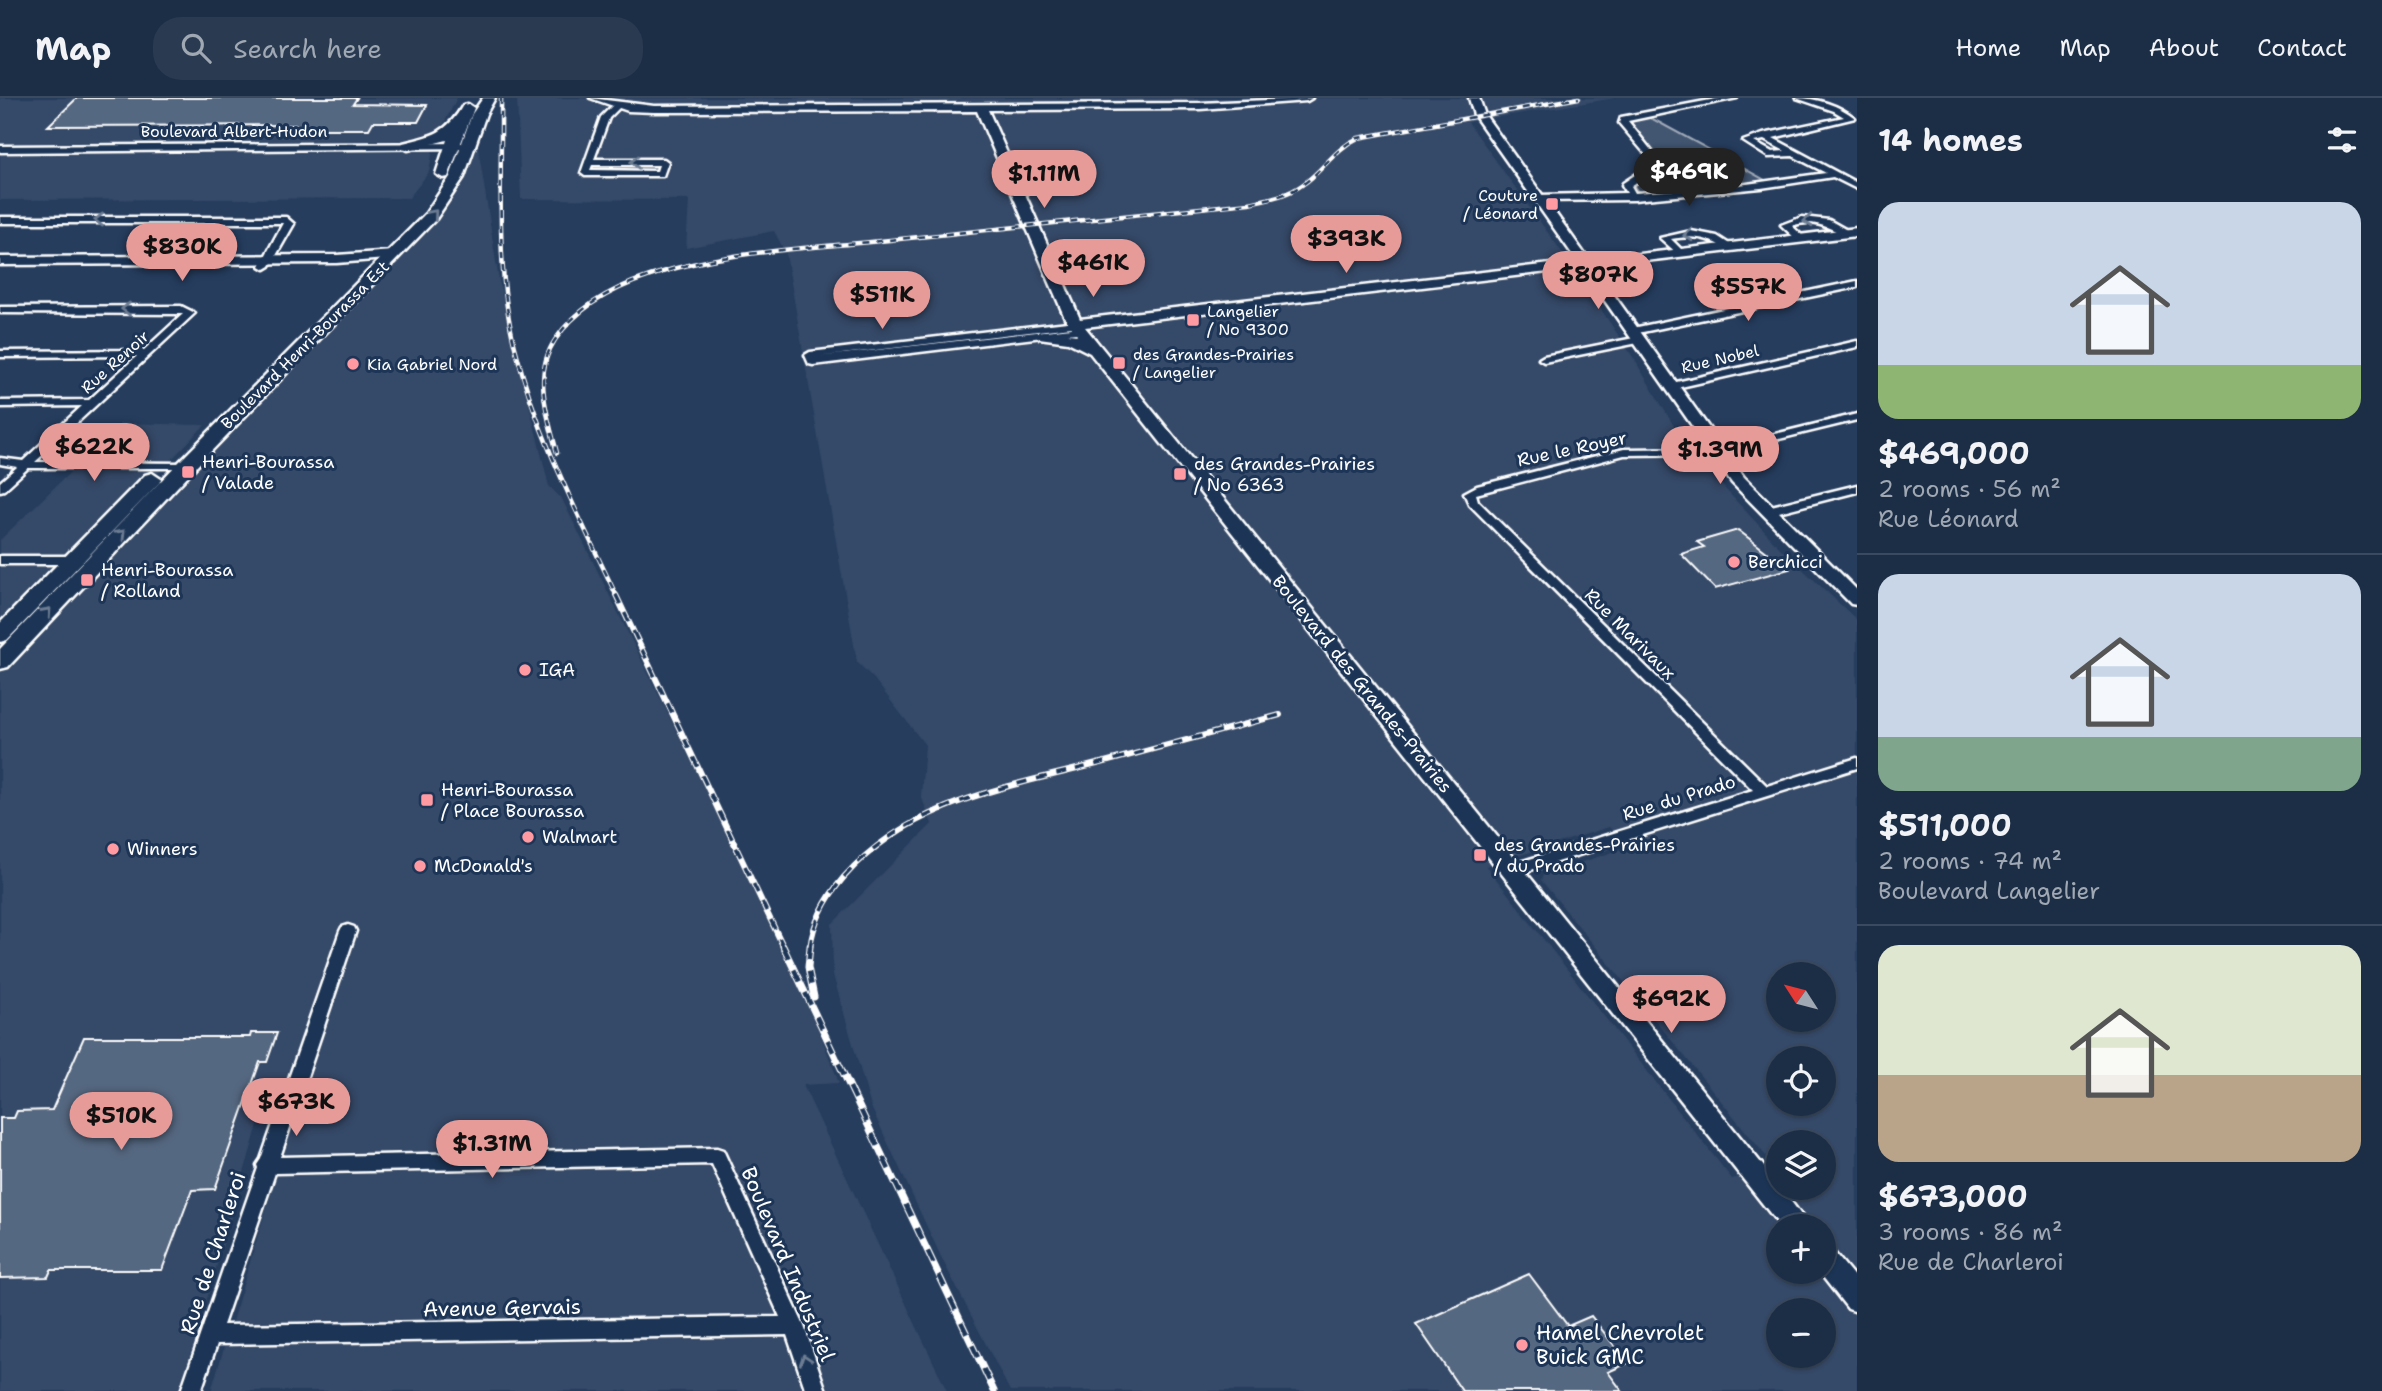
<!DOCTYPE html>
<meta charset="utf-8">
<style>
body{margin:0;font-family:"Shantell Sans",sans-serif;background:#293a51;color:#f1f3f6;height:100vh;display:flex;flex-direction:column;font-size:26px;white-space:nowrap}
*{box-sizing:border-box;margin:0}
p{font-size:23px;color:#a0a8b3}
.icon{flex:none;width:38px;height:38px;fill:none;stroke:currentColor;stroke-width:2;stroke-linecap:round;stroke-linejoin:round}
.map{position:relative;flex:1;overflow:hidden}
.sheet{display:flex;flex-direction:column;background:#1c2e46;width:525px}
.sheet>*{flex:none}
.needle{width:46px;rotate:306deg}
.tools{position:absolute;left:1766px;top:864px;display:grid;gap:14px}
.tools a{display:grid;place-items:center;width:70px;height:70px;border-radius:50%;background:#1c2e46;box-shadow:0 2px 5px #0004,0 0 0 2px #3a4a5f;font-size:35px}
.price{position:absolute;translate:-50% -60px;padding:0 16px;border-radius:24px;background:#e69b98;color:#111;font-size:23px;line-height:46px;filter:drop-shadow(0 2px 4px #0008)}
.price::after{content:'';position:absolute;left:50%;top:42px;width:21px;height:16px;margin-left:-10px;background:inherit;clip-path:polygon(0 0,100% 0,50% 100%)}
.price.selected{background:#222;color:#fff}
ul{padding:0;list-style:none}
li{display:grid;align-content:center;gap:14px;height:371px;padding:0 21px}
li+li{border-top:2px solid #3a4a5f}
li span{display:grid;place-items:center;height:217px;border-radius:21px;color:#555}
li>.icon{margin-inline-start:auto}
span .icon{width:126px;height:126px;fill:#fffc;stroke-width:1}
li b{font-size:30px}
h2{display:flex;justify-content:space-between;align-items:center;height:84px;padding:0 21px;font-size:30px}
header{display:flex;align-items:center;gap:42px;box-sizing:border-box;height:98px;padding:0 35px;background:#1c2e46;border-bottom:2px solid #3a4a5f}
header strong{font-size:33px}
nav{display:flex;gap:38px;margin-inline-start:auto;font-size:24px}
.search{width:490px;height:63px;background:#293a51;display:flex;align-items:center;gap:18px;box-sizing:border-box;padding:0 24px;border-radius:28px;color:#a0a8b3;font-size:26px}
main{display:flex;flex:1;min-height:0}
.map>svg:first-child{display:block}
.built{fill:#344a68;fill-rule:evenodd}
.green{fill:#425672;stroke:#a0aab8;stroke-width:2}
.building{fill:#556781;stroke:#fff;stroke-width:2}
.lines{fill:none;stroke-linecap:round;stroke-linejoin:round}
.street-casing{stroke:#fff;stroke-width:5}
.secondary-casing{stroke:#fff;stroke-width:5}
.primary-casing{stroke:#fff;stroke-width:5}
.street{fill:#1d3557;fill-rule:evenodd}
.secondary{fill:#1d3557;fill-rule:evenodd}
.primary{fill:#1d3557;fill-rule:evenodd}
.rail-far2-casing{stroke:#fff;stroke-width:4.5}
.rail-far1-casing{stroke:#fff;stroke-width:6}
.rail-casing{stroke:#fff;stroke-width:7}
.rail-far2{stroke:#1d3557;stroke-width:2.5;stroke-dasharray:7;stroke-linecap:butt}
.rail-far1{stroke:#1d3557;stroke-width:3.5;stroke-dasharray:10;stroke-linecap:butt}
.rail{stroke:#1d3557;stroke-width:4.5;stroke-dasharray:13;stroke-linecap:butt}
.oneway{stroke:#6c7c92}
.poi-dot{fill:#ff9aa2;stroke:#1d3557;stroke-width:2.5}
.labels{text-anchor:middle;dominant-baseline:central;stroke-width:6;stroke-linejoin:round;paint-order:stroke}
.far-street-label{font-size:16px;fill:#fff;stroke:#1d3557}
.far-poi-label{font-size:16px;fill:#fff;stroke:#1d3557;text-anchor:start}
.street-label{font-size:18px;fill:#fff;stroke:#1d3557}
.poi-label{font-size:18px;fill:#fff;stroke:#1d3557;text-anchor:start}
.near-street-label{font-size:21px;fill:#fff;stroke:#1d3557}
.near-poi-label{font-size:21px;fill:#fff;stroke:#1d3557;text-anchor:start}
</style>
<header>
<strong>Map</strong>
<div class="search"><svg class="icon" aria-label="search" viewBox="0 0 24 24"><circle cx="10" cy="10" r="6"/><path d="M15 15l6 6"/></svg>Search here</div>
<nav><a>Home</a><a>Map</a><a>About</a><a>Contact</a></nav>
</header>
<main>
<div class="map">
<svg width="1857" height="1293" viewBox="0 0 1857 1293">
<rect width="100%" height="100%" fill="#263d5e"/>
<filter id="ink" filterUnits="userSpaceOnUse"><feTurbulence type="fractalNoise" baseFrequency=".0143" numOctaves="2"/><feDisplacementMap in="SourceGraphic" scale="14" xChannelSelector="R" yChannelSelector="G"/><feConvolveMatrix kernelMatrix="1 2 1 2 8 2 1 2 1" color-interpolation-filters="sRGB"/></filter>
<g filter="url(#ink)">
<g class="built">
<polygon points="0,0 457,0 434,45 429,74 409,100 0,102"/>
<path d="M517,0H1615L1468,24L1569,164L1633,259L1687,350L1781,451L1857,522V1293H1010L943,1163L871,1009L833,877L832,826L932,726L921,698L925,647L874,581L857,564L786,156L774,133L686,150L689,102L521,101ZM1609,729L1628,749L1543,777L1541,782L1774,1068L1732,1081L1486,768ZM1778,877H1824V922H1778ZM1778,961H1824V1006H1778ZM1778,1045H1824V1090H1778ZM1778,1129H1824V1174H1778ZM1778,1213H1824V1258H1778Z"/>
<polygon points="475,29 499,183 549,388 562,401 801,885 839,985 803,987 947,1293 211,1293 299,1002 265,1003 180,1293 0,1293 0,564 431,118"/>
<polygon points="121,325 205,327 7,530 0,529 0,442"/>
</g>
<polygon class="green" points="1649,19 1767,83 1654,95 1638,94 1634,88 1666,68 1629,23"/>
<g class="building">
<polygon points="77,0 357,0 353,6 427,7 418,24 373,24 369,31 312,31 315,27 48,28"/>
<polygon points="1738,432 1789,471 1715,491 1681,456 1704,449 1697,444"/>
<polygon points="251,935 277,935 267,964 260,964 215,1091 192,1092 162,1172 51,1172 48,1179 0,1180 0,1020 14,1020 17,1013 52,1012 84,939 250,939"/>
<polygon points="1529,1176 1568,1228 1591,1218 1628,1265 1608,1274 1622,1293 1462,1293 1416,1226"/>
</g>
<g class="lines">
<g class="street-casing">
<g id="street">
<path d="M1721,0H1737L1628,23L1662,66L1631,88L1635,95L1725,89L1826,75L1793,58L1768,59L1743,43L1763,36L1844,19L1834,13L1796,0C1817,0 1839,7 1855,20L1773,40L1857,85V91L1833,79L1761,90L1634,102L1539,103L1535,100L1539,97L1627,95L1622,87L1623,85L1653,65L1619,25L1621,19ZM1764,42L1785,53L1772,54L1754,44Z"/>
<path d="M615,5L622,7L609,20L594,61H664L668,64L663,78H585L581,75L601,19ZM592,67H659L657,73L590,72Z"/>
<polygon points="0,119 286,119 294,126 270,168 265,171 260,168 283,125 0,125"/>
<path d="M1802,119L1829,122L1852,135L1847,138C1828,130 1814,120 1792,128L1805,140L1797,142L1781,127Z"/>
<path d="M1691,133L1717,138L1734,149L1726,151C1708,139 1693,137 1671,141L1685,155L1680,158L1660,140Z"/>
<polygon points="1857,183 1857,189 1633,236 1628,233 1633,230"/>
<polygon points="181,208 195,215 35,364 186,365 190,366 190,370 28,370 4,392 0,393 0,384 17,369 0,366 0,360 23,363 82,308 0,309 0,303 89,302 137,258 0,259 0,253 144,252 183,216 0,215 0,209"/>
<polygon points="1076,223 1080,224 1080,228 816,259 1080,229 1084,230 1084,234 813,267 809,266 805,257 810,254"/>
<polygon points="1639,239 1643,240 1643,244 1544,264 1539,261 1544,258"/>
<polygon points="1857,243 1857,249 1672,291 1667,288 1672,285"/>
<polygon points="1857,316 1857,322 1717,356 1624,357 1476,396 1478,403 1767,688 1857,660 1857,670 1512,778 1507,776 1504,772 1507,768 1753,692 1469,406 1464,395 1477,388 1624,351 1717,350"/>
<polygon points="1857,387 1857,394 1767,417 1761,413 1763,410"/>
<polygon points="0,458 79,458 85,462 79,466 0,466"/>
<path d="M348,827L354,829L356,833L280,1059L717,1050L723,1052L804,1228L826,1293H806L787,1237L217,1246L201,1293H181L258,1070L257,1067L261,1061L340,833L342,829ZM712,1066L780,1219L223,1227L275,1075Z"/>
</g>
</g>
<g class="secondary-casing">
<g id="secondary">
<polygon points="590,0 654,8 1200,5 1312,0 1307,3 1200,11 988,12 1080,221 1577,163 1474,17 1469,0 1479,0 1485,17 1589,162 1857,130 1857,138 1594,169 1744,379 1857,492 1857,507 1851,506 1732,385 1582,170 1085,229 1778,1086 1778,1090 1781,1090 1810,1129 1781,1129 1090,255 1068,244 1039,240 1039,234 1044,233 1077,237 1065,220 977,13 654,14 628,13"/>
<polygon points="473,45 475,47 469,50 0,54 0,48"/>
<polygon points="393,153 399,157 398,160 337,165 0,167 0,159 337,157"/>
<polygon points="1824,1149 1833,1153 1857,1182 1857,1214 1848,1211 1819,1174 1824,1174"/>
</g>
</g>
<g class="primary-casing">
<g id="primary">
<polygon points="483,0 495,0 486,16 464,79 436,121 193,372 8,569 0,571 0,551 179,364 426,115 450,79 472,16"/>
<path d="M468,6L474,10L448,79L443,80L436,76L447,42L408,52L401,48L403,45C433,38 447,35 463,7Z"/>
<polygon points="152,375 161,381 159,385 7,542 0,544 0,525 145,377"/>
</g>
</g>
<use href="#street" class="street"/>
<use href="#secondary" class="secondary"/>
<use href="#primary" class="primary"/>
<g class="rail-far2-casing">
<g id="rail-far2">
<path d="M501,0C502,78 495,173 515,249C537,338 578,416 617,499"/>
<path d="M557,355C548,319 532,276 555,242C577,209 613,190 650,178C723,153 803,151 880,143C1003,130 1126,118 1249,105C1267,101 1287,98 1302,87C1323,73 1334,51 1358,40L1579,0"/>
</g>
</g>
<g class="rail-far1-casing">
<g id="rail-far1">
<polyline points="616,497 784,850"/>
<path d="M810,850C813,824 827,799 844,779C911,703 1008,689 1101,665C1160,649 1220,633 1280,617"/>
</g>
</g>
<g class="rail-casing">
<g id="rail">
<polyline points="783,848 994,1293"/>
<polyline points="810,848 808,869 814,899"/>
</g>
</g>
<use href="#rail-far2" class="rail-far2"/>
<use href="#rail-far1" class="rail-far1"/>
<use href="#rail" class="rail"/>
</g>
<defs><path id="oneway-chevron" d="M-2-3.5L2.5 0L-2 3.5" fill="none" stroke-width="1.6" stroke-linecap="round" stroke-linejoin="round" transform="scale(1.75)"/></defs>
<g class="oneway">
<use href="#oneway-chevron" transform="translate(635 64) rotate(180)"/>
<use href="#oneway-chevron" transform="translate(433 116) rotate(-49)"/>
<use href="#oneway-chevron" transform="translate(99 122) rotate(180)"/>
<use href="#oneway-chevron" transform="translate(1808 123) rotate(174)"/>
<use href="#oneway-chevron" transform="translate(1688 137) rotate(174)"/>
<use href="#oneway-chevron" transform="translate(126 211) rotate(180)"/>
<use href="#oneway-chevron" transform="translate(121 436) rotate(-46)"/>
<use href="#oneway-chevron" transform="translate(47 514) rotate(-48)"/>
<use href="#oneway-chevron" transform="translate(805 1261) rotate(-109)"/>
</g>
</g>
<g class="poi-dot">
<rect x="1545" y="99" width="14" height="14" rx="3.5"/>
<rect x="1186" y="215" width="14" height="14" rx="3.5"/>
<rect x="1112" y="258" width="14" height="14" rx="3.5"/>
<circle cx="353" cy="266" r="7"/>
<rect x="181" y="367" width="14" height="14" rx="3.5"/>
<rect x="1173" y="369" width="14" height="14" rx="3.5"/>
<circle cx="1734" cy="464" r="7"/>
<rect x="80" y="475" width="14" height="14" rx="3.5"/>
<circle cx="525" cy="572" r="7"/>
<rect x="420" y="695" width="14" height="14" rx="3.5"/>
<circle cx="528" cy="739" r="7"/>
<circle cx="113" cy="751" r="7"/>
<rect x="1473" y="750" width="14" height="14" rx="3.5"/>
<circle cx="420" cy="768" r="7"/>
<circle cx="1522" cy="1247" r="7"/>
</g>
<g class="labels">
<g class="far-street-label">
<text x="234" y="33">Boulevard Albert-Hudon</text>
<text transform="translate(305 247) rotate(-45)">Boulevard Henri-Bourassa Est</text>
<text transform="translate(1720 261) rotate(-13)">Rue Nobel</text>
<text transform="translate(115 264) rotate(-42)">Rue Renoir</text>
</g>
<g class="far-poi-label">
<text x="1538" y="97" text-anchor="end">Couture<tspan x="1538" dy="18">/ Léonard</tspan></text>
<text x="1207" y="213">Langelier<tspan x="1207" dy="18">/ No 9300</tspan></text>
<text x="1133" y="256">des Grandes-Prairies<tspan x="1133" dy="18">/ Langelier</tspan></text>
<text x="367" y="266">Kia Gabriel Nord</text>
</g>
<g class="street-label">
<text transform="translate(1572 351) rotate(-12)">Rue le Royer</text>
<text transform="translate(1630 536) rotate(45)">Rue Marivaux</text>
<text transform="translate(1362 586) rotate(51)">Boulevard des Grandes-Prairies</text>
<text transform="translate(1679 700) rotate(-17)">Rue du Prado</text>
</g>
<g class="poi-label">
<text x="202" y="364">Henri-Bourassa<tspan x="202" dy="21">/ Valade</tspan></text>
<text x="1194" y="366">des Grandes-Prairies<tspan x="1194" dy="21">/ No 6363</tspan></text>
<text x="1748" y="464">Berchicci</text>
<text x="101" y="472">Henri-Bourassa<tspan x="101" dy="21">/ Rolland</tspan></text>
<text x="539" y="572">IGA</text>
<text x="441" y="692">Henri-Bourassa<tspan x="441" dy="21">/ Place Bourassa</tspan></text>
<text x="542" y="739">Walmart</text>
<text x="1494" y="747">des Grandes-Prairies<tspan x="1494" dy="21">/ du Prado</tspan></text>
<text x="127" y="751">Winners</text>
<text x="434" y="768">McDonald's</text>
</g>
<g class="near-street-label">
<text transform="translate(213 1155) rotate(-72)">Rue de Charleroi</text>
<text transform="translate(788 1166) rotate(67)">Boulevard Industriel</text>
<text transform="translate(502 1210) rotate(-1)">Avenue Gervais</text>
</g>
<g class="near-poi-label">
<text x="1536" y="1235">Hamel Chevrolet<tspan x="1536" dy="24">Buick GMC</tspan></text>
</g>
</g>
</svg>
<div class="tools">
<a><svg class="needle" viewBox="-14 -14 28 28"><path d="M0-13l5 13h-10z" fill="#e53935"/><path d="M0 13l5-13h-10z" fill="#a0a8b3"/></svg></a>
<a><svg class="icon" aria-label="locate" viewBox="0 0 24 24"><circle cx="12" cy="12" r="6"/><path d="M12 2v4M12 18v4M2 12h4M18 12h4"/></svg></a>
<a><svg class="icon" aria-label="layers" viewBox="0 0 24 24"><path d="M12 4l9 5-9 5-9-5zM3 14l9 5 9-5"/></svg></a>
<a>+</a>
<a>−</a>
</div>
<b class="price selected" style="left:1689px;top:110px">$469K</b>
<b class="price" style="left:1044px;top:112px">$1.11M</b>
<b class="price" style="left:1346px;top:177px">$393K</b>
<b class="price" style="left:182px;top:185px">$830K</b>
<b class="price" style="left:1093px;top:201px">$461K</b>
<b class="price" style="left:1598px;top:213px">$807K</b>
<b class="price" style="left:1748px;top:225px">$557K</b>
<b class="price" style="left:882px;top:233px">$511K</b>
<b class="price" style="left:94px;top:385px">$622K</b>
<b class="price" style="left:1720px;top:388px">$1.39M</b>
<b class="price" style="left:1671px;top:937px">$692K</b>
<b class="price" style="left:296px;top:1040px">$673K</b>
<b class="price" style="left:121px;top:1054px">$510K</b>
<b class="price" style="left:492px;top:1082px">$1.31M</b>
</div>
<section class="sheet">
<h2>14 homes<svg class="icon" aria-label="filters" viewBox="0 0 24 24"><path d="M4 7h16M4 17h16"/><circle cx="9" cy="7" r="2"/><circle cx="15" cy="17" r="2"/></svg></h2>
<ul>
<li><span style="background:linear-gradient(#c9d6e8 75%,#8fb573 0)"><svg class="icon" aria-label="home" viewBox="0 0 24 24"><path d="M3 11l9-7 9 7M6 9v11h12V9"/></svg></span><div><b>$469,000</b><p>2 rooms · 56 m²</p><p>Rue Léonard</p></div></li>
<li><span style="background:linear-gradient(#c9d6e8 75%,#7fa58c 0)"><svg class="icon" aria-label="home" viewBox="0 0 24 24"><path d="M3 11l9-7 9 7M6 9v11h12V9"/></svg></span><div><b>$511,000</b><p>2 rooms · 74 m²</p><p>Boulevard Langelier</p></div></li>
<li><span style="background:linear-gradient(#dfe7d0 60%,#b9a48a 0)"><svg class="icon" aria-label="home" viewBox="0 0 24 24"><path d="M3 11l9-7 9 7M6 9v11h12V9"/></svg></span><div><b>$673,000</b><p>3 rooms · 86 m²</p><p>Rue de Charleroi</p></div></li>
</ul>
</section>
</main>
